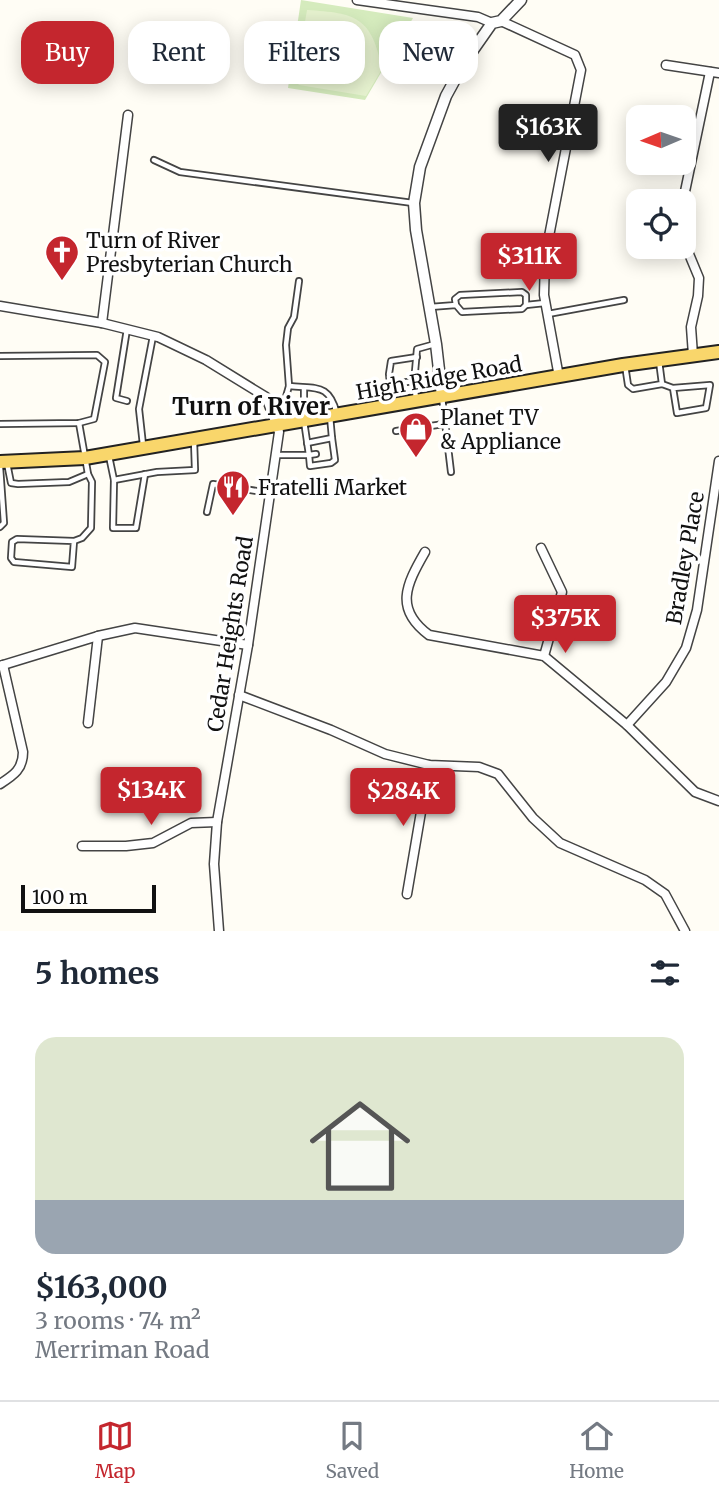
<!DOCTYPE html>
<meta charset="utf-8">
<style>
body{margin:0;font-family:Merriweather,serif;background:#f2f2f3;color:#1f2937;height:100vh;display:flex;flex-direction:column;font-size:26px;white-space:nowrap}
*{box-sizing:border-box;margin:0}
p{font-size:23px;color:#747a83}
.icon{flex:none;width:38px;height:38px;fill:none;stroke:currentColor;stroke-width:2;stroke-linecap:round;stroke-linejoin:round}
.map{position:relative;height:931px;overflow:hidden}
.details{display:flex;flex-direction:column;background:#fff;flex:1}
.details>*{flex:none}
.guide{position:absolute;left:21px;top:21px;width:677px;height:63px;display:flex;gap:14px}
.needle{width:46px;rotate:268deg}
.buttons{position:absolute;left:626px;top:105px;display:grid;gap:14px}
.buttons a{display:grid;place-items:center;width:70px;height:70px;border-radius:14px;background:#fff;box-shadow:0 4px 18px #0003;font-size:35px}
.scale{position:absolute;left:21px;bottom:18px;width:135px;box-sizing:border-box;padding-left:7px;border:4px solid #111;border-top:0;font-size:19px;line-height:24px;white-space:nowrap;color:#111;-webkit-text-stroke:5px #fff;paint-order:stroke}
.price{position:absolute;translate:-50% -60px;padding:0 16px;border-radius:7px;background:#c4262e;color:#fff;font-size:23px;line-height:46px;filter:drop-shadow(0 2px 4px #0008)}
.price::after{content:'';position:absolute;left:50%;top:42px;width:21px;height:16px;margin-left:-10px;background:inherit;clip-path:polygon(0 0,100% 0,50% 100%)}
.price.current{background:#222;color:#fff}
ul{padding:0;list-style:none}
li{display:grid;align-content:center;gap:14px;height:371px;padding:0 35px}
li span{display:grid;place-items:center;height:217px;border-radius:21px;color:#555}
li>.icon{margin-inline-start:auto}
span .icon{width:126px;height:126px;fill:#fffc;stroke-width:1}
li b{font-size:30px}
h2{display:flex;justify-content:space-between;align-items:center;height:84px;padding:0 35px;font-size:30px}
.tag{padding:0 24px;border-radius:21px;background:#fff;box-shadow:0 4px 18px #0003;font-size:24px;line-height:63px}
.tag.current{background:#c4262e;color:#fff}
.dock{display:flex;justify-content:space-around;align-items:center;height:98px;border-top:2px solid #e0e1e3;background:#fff;font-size:19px;color:#747a83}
.dock a{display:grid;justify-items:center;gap:4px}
.dock .current{color:#c4262e}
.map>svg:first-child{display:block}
.green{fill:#d5ebbd}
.pitch{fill:#e6f2cf}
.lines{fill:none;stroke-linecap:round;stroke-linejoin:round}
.service-casing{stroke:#444;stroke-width:8}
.minor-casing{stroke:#444;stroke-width:11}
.tertiary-casing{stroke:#444;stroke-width:13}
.primary-casing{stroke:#222;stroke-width:16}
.service{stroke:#fff;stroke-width:4.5}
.minor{stroke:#fff;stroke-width:8}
.tertiary{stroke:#fff;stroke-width:10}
.primary{stroke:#f9d66b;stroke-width:12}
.labels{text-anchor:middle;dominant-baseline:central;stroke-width:7;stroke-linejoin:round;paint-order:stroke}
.poi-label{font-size:21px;fill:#111;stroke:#fff;text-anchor:start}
.street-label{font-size:21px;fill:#111;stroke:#fff}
.quarter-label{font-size:24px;font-weight:bold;fill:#111;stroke:#fff}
</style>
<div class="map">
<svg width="719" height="931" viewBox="0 0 719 931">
<rect width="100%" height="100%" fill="#fffdf5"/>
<polygon class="green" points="301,0 413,18 365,100 288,88"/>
<path class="pitch" d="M307,10C356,13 372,17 382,69L366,96L299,85C291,76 296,64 298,53L300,51Z"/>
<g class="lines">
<g class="service-casing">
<g id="service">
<polyline points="154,160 180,172 413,203"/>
<polyline points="526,305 545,303"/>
<polyline points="430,307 456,305 462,312 522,309 526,305 526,295 522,292 460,295 455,299 456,305"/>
<polyline points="548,314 624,300"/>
<polyline points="0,356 97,355 105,362 94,419 79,423 0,424"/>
<polyline points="625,365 628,385 633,389 662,384 659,361"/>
<polyline points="390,384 415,381"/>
<polyline points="662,384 673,388 710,385 706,408 677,413 673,388"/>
<path d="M289,386C317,389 329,383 337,414"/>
<polyline points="442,397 451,472"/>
<polyline points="416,398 414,383 417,349 435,344"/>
<polyline points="127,401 116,398 127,329"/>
<polyline points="392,404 389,374 391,361 417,357"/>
<polyline points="279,421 289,386 286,345 288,328 294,317 299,281"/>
<polyline points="396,431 444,424"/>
<polyline points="307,443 332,438 330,416"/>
<polyline points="143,445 139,409 153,336"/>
<polyline points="316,454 309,455 310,466 331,463 335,460 332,438"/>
<polyline points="276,455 309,455 304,421 304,388"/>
<polyline points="109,456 114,480 113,528 136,528 145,474"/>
<polyline points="7,463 11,483 18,484 69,482 88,474"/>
<polyline points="0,467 4,523 0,527"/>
<polyline points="114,480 157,472 195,470 194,440"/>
<polyline points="207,512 213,484 269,493"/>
<polyline points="74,541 72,567 14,562 11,558 12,542 17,539 74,541 82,538 91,528 92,482 88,474 79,423"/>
</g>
</g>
<g class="minor-casing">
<g id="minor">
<polyline points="357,0 478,17 492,23"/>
<polyline points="501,21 575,55 581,70 545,257 544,295 559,377"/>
<polyline points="666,65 719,73"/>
<polyline points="683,201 710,72"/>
<polyline points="684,242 699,278 698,296 691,327 693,355"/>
<polyline points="0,306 102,323 158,337 206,360 266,397 279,432 248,645 217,822 214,864 219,931"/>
<polyline points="102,323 128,115"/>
<polyline points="541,548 562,592 544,656"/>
<path d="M425,552C406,585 394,609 429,635L544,656L627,725L695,792L719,801"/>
<polyline points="0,666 98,636 135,628 248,645"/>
<polyline points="239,695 331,730 385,754 429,765 479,767 498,774 533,818 560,843 645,880 665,894 685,931"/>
<polyline points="88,723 98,636"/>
<polyline points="627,725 666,682 686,648 697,610 719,461"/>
<path d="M0,784C14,775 23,769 23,752L3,665"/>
<polyline points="82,846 126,846 153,843 191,823 217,822"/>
<polyline points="407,894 429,765"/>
</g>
</g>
<g class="tertiary-casing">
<polyline id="tertiary" points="442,396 436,344 416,230 414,203 420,167 446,96 464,63 492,23 501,21 521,0"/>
</g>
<g class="primary-casing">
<polyline id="primary" points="0,462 85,458 623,365 719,352"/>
</g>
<use href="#service" class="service"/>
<use href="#minor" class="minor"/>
<use href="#tertiary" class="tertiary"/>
<use href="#primary" class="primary"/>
</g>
<defs>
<g id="church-pin" transform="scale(1.75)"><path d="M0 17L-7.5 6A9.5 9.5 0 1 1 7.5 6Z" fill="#c4262e" stroke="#fff"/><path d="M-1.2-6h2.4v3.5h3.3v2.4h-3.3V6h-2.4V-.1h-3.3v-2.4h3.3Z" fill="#fff"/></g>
<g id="shop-pin" transform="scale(1.75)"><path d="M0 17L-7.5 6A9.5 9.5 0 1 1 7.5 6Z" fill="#c4262e" stroke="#fff"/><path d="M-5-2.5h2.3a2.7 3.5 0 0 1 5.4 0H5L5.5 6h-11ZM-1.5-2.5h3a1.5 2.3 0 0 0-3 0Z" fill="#fff"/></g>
<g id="restaurant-pin" transform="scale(1.75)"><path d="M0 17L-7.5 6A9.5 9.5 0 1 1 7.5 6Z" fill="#c4262e" stroke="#fff"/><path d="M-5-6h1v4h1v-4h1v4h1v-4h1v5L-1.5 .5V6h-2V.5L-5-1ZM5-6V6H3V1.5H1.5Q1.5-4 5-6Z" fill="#fff"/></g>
</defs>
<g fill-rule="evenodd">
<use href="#church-pin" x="62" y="252"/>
<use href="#shop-pin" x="416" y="429"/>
<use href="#restaurant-pin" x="233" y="487"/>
</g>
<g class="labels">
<g class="poi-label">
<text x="86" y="240">Turn of River<tspan x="86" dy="24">Presbyterian Church</tspan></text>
<text x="440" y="417">Planet TV<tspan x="440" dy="24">&amp; Appliance</tspan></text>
<text x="258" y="487">Fratelli Market</text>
</g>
<g class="street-label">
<text transform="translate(439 378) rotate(-10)">High Ridge Road</text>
<text transform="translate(685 558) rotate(-80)">Bradley Place</text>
<text transform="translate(230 634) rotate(-81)">Cedar Heights Road</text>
</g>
<g class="quarter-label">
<text x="251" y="406">Turn of River</text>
</g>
</g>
</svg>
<div class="buttons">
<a><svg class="needle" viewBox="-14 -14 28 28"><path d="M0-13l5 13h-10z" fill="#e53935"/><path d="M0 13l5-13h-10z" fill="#747a83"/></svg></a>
<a><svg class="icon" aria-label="locate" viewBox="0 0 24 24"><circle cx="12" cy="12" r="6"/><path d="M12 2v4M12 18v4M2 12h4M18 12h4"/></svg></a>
</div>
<div class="scale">100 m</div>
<b class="price current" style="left:548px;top:164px">$163K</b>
<b class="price" style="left:529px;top:293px">$311K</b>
<b class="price" style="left:565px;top:655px">$375K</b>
<b class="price" style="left:151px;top:827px">$134K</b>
<b class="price" style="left:403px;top:828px">$284K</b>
<div class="guide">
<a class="tag current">Buy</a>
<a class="tag">Rent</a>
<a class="tag">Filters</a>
<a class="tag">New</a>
</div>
</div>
<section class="details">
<h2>5 homes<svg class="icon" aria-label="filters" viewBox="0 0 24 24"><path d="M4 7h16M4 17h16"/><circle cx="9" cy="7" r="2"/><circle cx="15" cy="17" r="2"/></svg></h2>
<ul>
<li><span style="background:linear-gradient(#dfe7d0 75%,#9aa5b1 0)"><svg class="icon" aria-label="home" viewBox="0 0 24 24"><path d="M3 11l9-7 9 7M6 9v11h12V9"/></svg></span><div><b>$163,000</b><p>3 rooms · 74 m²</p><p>Merriman Road</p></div></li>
</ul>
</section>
<nav class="dock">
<a class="current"><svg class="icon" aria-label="map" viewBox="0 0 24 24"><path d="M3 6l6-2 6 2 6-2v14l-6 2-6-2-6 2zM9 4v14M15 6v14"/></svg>Map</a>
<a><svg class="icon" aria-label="saved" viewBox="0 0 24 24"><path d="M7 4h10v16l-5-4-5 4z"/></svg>Saved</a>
<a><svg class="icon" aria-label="home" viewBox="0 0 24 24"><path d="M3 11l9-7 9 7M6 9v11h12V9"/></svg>Home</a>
</nav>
